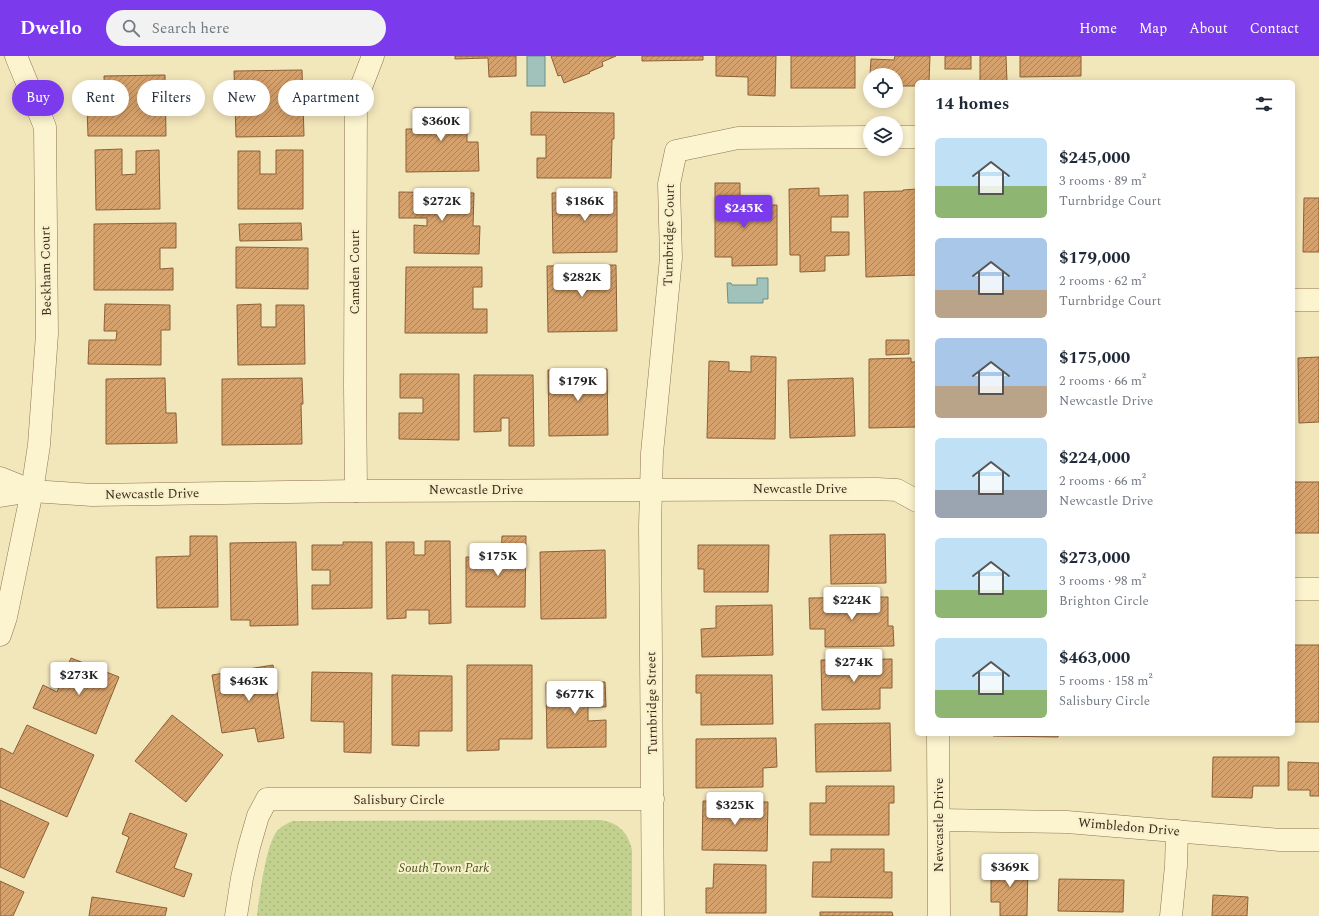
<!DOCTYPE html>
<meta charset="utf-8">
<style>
body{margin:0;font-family:Spectral,serif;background:#f2f2f3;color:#1f2937;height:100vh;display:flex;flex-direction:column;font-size:15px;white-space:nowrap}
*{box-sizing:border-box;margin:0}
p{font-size:13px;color:#747a83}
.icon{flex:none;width:22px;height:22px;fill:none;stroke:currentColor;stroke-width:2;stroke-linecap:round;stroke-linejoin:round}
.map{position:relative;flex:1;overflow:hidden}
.panel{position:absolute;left:915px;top:24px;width:380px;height:656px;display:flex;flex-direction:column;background:#fff;border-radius:6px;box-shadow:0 2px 10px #0003}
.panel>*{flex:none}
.hud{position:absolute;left:12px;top:24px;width:380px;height:36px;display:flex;gap:8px}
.fabs{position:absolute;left:863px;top:12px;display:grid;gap:8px}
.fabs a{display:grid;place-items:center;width:40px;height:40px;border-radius:50%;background:#fff;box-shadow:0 2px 10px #0003;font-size:20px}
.price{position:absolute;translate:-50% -34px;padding:0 9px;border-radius:4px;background:#fff;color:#222;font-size:13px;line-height:26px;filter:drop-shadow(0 1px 2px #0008)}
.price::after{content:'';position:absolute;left:50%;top:24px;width:12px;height:9px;margin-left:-6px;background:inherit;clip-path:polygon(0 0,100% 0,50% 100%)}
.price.on{background:#7c3aed;color:#fff}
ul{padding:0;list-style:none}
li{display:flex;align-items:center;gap:12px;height:100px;padding:0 20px}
li span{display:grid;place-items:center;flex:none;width:112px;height:80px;border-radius:6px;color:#555}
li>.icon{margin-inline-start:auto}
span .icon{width:48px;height:48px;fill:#fffc;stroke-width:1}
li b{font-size:17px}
h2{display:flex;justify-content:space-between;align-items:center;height:48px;padding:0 20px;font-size:17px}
.pill{padding:0 14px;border-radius:18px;background:#fff;box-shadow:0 2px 10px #0003;font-size:14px;line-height:36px}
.pill.on{background:#7c3aed;color:#fff}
header{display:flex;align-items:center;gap:24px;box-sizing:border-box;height:56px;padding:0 20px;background:#7c3aed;color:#fff}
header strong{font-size:19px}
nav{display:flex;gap:22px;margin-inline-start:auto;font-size:14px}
.search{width:280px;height:36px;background:#f2f2f3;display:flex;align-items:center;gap:10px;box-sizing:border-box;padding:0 14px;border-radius:22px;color:#747a83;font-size:15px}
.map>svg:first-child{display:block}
.grass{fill:url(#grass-dots)}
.water{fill:#a0c2bb;stroke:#66918a}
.building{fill:url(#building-hatch);stroke:#8c6037}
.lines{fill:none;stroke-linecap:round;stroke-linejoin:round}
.minor-casing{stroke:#8b7653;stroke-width:23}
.minor{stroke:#fcf3cf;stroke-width:22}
.labels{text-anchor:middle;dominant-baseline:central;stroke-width:4;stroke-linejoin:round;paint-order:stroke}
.street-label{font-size:13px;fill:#382b1a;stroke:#f9f0cb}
.park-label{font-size:13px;font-style:italic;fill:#44571e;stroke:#f9f0cb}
</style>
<header>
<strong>Dwello</strong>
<div class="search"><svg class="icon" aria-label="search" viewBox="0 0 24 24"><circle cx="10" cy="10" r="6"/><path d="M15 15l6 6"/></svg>Search here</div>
<nav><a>Home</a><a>Map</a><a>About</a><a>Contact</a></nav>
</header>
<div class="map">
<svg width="1319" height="860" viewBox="0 0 1319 860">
<defs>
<pattern id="grass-dots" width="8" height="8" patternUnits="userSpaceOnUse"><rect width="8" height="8" fill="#c3d18e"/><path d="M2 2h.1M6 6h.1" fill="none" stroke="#a8b47a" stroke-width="1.8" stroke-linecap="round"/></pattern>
<pattern id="building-hatch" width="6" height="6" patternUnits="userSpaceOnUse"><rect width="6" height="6" fill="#d5a16c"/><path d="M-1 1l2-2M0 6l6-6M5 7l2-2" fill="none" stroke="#ae8358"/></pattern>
</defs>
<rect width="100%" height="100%" fill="#f2e6bb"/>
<path class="grass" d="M601,764C619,767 628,777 632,794V860H257C259,842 266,788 277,775C282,770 287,767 293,765Z"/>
<g class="water">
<rect x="527" y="0" width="18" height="30"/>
<polygon points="757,222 768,222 768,243 763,243 763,247 728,247 727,227 731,227 732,229 757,229"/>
</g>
<g class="building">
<polygon points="455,0 516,0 516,20 489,21 488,2 455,3"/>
<polygon points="551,0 616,0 602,6 603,10 589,16 590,17 564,27 561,19 558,20"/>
<polygon points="642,0 703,0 703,4 642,5"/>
<polygon points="716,0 776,0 775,40 748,39 748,21 716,20"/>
<rect x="791" y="0" width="64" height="32"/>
<polygon points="895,0 930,0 929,26 917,26 917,30 896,30 896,19 870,19 871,3 894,4"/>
<rect x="945" y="0" width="26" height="13"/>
<polygon points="980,0 1006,0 1007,26 980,26"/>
<polygon points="1020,0 1081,0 1081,20 1020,21"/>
<polygon points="302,14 304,80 236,81 234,15"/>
<polygon points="165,19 166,80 88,80 87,52 105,52 104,20"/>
<polygon points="414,52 467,52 467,86 478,86 479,115 406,116 406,73 414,73"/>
<polygon points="531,56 614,57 614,83 612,83 611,122 537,122 537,102 546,102 546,79 531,79"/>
<polygon points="122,93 122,119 136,118 136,95 159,94 160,153 96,154 95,94"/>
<polygon points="276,94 303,94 303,153 238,153 238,95 260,95 260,118 276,118"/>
<polygon points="715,127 740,127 740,149 777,149 777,209 732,210 732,201 715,201"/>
<polygon points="819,132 819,140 848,139 848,161 831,161 831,176 849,176 849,199 825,200 825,215 800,216 800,199 790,199 789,133"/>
<polygon points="917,133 917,219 866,221 864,136 903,135 903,134"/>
<polygon points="399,136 474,137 473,170 480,170 479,198 414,197 414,169 427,170 427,162 399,162"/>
<polygon points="617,136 617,196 553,197 552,137"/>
<polygon points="1304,142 1319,142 1319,196 1303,196"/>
<polygon points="176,167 176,192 160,192 160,213 173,212 173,234 94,234 94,168"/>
<polygon points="301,167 302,184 240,185 239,168"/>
<polygon points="236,191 308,192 308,233 236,232"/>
<polygon points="616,209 617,275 548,276 547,210"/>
<polygon points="406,211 482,211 482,231 473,231 473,253 487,253 487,277 405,277"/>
<polygon points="105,248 170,249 170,274 161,274 161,309 88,308 89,284 116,284 117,275 104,275"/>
<polygon points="261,248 261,271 276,271 276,249 304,249 305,308 238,309 237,249"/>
<polygon points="886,284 909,284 909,298 886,299"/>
<polygon points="751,300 776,301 775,383 707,382 709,305 729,306 729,315 751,316"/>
<polygon points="1319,301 1319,366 1299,367 1298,302"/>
<polygon points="911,302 911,306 917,306 917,371 869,372 869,303"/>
<polygon points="607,313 608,379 549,380 548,314"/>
<polygon points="400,318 459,318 459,384 399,383 399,357 423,357 423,342 400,342"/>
<polygon points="474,319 533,319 534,390 509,390 509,362 501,362 501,375 474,376"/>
<polygon points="165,322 166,357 176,357 177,387 106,388 106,323"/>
<polygon points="302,322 303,348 301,348 302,388 222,389 222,323"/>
<polygon points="853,322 855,380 790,382 788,324"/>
<rect x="1293" y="426" width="26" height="51"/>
<polygon points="885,478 886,527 831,528 830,479"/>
<polygon points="190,480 217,480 218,551 157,552 156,501 190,500"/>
<polygon points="502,480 526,480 525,551 466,551 466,501 501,502"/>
<polygon points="425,485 450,485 451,567 429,568 429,554 406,554 406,562 387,563 386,486 414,486 414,499 425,499"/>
<polygon points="296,486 298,569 250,570 250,564 231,564 230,487"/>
<polygon points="343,486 372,486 372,552 312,553 312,529 330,529 330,514 312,514 312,489 343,489"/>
<polygon points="698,489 769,489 768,536 704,536 704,513 698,513"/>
<polygon points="605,494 606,562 541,563 540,496"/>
<polygon points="888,541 888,570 893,570 894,590 825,591 825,573 810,573 809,542"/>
<polygon points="772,549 773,599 702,601 701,573 716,572 716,550"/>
<rect x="1293" y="589" width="26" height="77"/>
<polygon points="71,602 119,621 96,678 33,652 43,629 57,636"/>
<polygon points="892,603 892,632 880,632 880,653 822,654 821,604"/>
<polygon points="273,609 284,682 258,686 255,672 222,677 212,619"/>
<polygon points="467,609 532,609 532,683 499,683 499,694 467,695"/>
<polygon points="312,616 372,617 371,697 344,696 344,666 311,665"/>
<polygon points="392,619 452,620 452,675 419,675 419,690 392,689"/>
<polygon points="696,619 772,619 773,668 701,669 701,637 696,637"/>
<polygon points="605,626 606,651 588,651 588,665 606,664 606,691 547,692 546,627"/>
<polygon points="172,659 223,699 186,746 135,705"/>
<polygon points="890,667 891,715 816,716 815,668"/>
<polygon points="27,669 94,699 67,761 0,731 0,694 1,692 13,698"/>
<polygon points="993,678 1059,678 1058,681 993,680"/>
<polygon points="776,682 777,711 763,712 763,731 696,732 696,683"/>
<polygon points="1213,701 1279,701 1279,730 1253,730 1252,742 1212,741"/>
<polygon points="1288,706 1319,707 1319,740 1310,740 1310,734 1288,734"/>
<polygon points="826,730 894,730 894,747 889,747 889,779 810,779 810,747 826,747"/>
<polygon points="0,744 49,767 24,822 0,811"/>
<polygon points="703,745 768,746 767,795 702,794"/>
<polygon points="130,757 187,778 174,812 192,818 184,841 116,816 129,781 122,778"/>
<polygon points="831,793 884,793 884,816 892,816 892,842 812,841 813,806 831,806"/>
<polygon points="991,807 1028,808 1027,860 1000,860 1000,846 991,846"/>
<polygon points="714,808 766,809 766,857 706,857 706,832 713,832"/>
<polygon points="1059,823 1124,824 1123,856 1058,855"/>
<polygon points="0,825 24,836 13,860 0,860"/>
<polygon points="1213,839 1248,841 1247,860 1212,860"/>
<polygon points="92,841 167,852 165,860 89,860"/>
<polygon points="820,856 892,856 893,860 820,860"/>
</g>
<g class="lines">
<g class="minor-casing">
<g id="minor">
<polyline points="896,81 917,81"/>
<polyline points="1293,244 1319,244"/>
<polyline points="0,422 32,435 0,440"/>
<polyline points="32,435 92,439 356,435 877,433 897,434 917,445"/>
<polyline points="356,435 355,330 356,44 373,0"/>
<polyline points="1293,533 1319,533"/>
<polyline points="0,579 6,561 32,435 39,389 47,278 45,71 16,0"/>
<polyline points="938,678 939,860"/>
<polyline points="939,764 1067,766 1280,784 1319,784"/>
<polyline points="236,860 242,822 249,791 258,760 267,743 653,743"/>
<polyline points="653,860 650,470 652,397 671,202 669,128 676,95 738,82 870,81"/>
<polyline points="1171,860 1176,810 1177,775"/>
</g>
</g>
<use href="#minor" class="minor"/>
</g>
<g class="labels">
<g class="street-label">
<text transform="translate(669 179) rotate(-89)">Turnbridge Court</text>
<text transform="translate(46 215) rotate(-91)">Beckham Court</text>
<text transform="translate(355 216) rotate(-90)">Camden Court</text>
<text x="800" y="433">Newcastle Drive</text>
<text x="476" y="434">Newcastle Drive</text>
<text transform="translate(152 438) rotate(-1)">Newcastle Drive</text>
<text transform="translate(652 647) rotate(-91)">Turnbridge Street</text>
<text x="399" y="744">Salisbury Circle</text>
<text transform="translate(939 769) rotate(-90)">Newcastle Drive</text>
<text transform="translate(1129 771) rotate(5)">Wimbledon Drive</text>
</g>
<g class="park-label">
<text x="444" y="812">South Town Park</text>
</g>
</g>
</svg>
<div class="fabs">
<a><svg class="icon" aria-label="locate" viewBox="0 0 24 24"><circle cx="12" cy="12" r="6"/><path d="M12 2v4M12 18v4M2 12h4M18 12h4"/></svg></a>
<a><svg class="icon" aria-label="layers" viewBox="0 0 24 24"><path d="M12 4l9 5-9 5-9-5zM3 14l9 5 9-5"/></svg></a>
</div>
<b class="price" style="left:441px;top:86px">$360K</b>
<b class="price" style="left:442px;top:166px">$272K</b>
<b class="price" style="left:585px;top:166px">$186K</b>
<b class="price on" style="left:744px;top:173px">$245K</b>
<b class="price" style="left:582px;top:242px">$282K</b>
<b class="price" style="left:578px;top:346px">$179K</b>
<b class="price" style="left:498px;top:521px">$175K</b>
<b class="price" style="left:852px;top:565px">$224K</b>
<b class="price" style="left:854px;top:627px">$274K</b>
<b class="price" style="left:79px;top:640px">$273K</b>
<b class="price" style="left:249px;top:646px">$463K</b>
<b class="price" style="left:575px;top:659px">$677K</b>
<b class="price" style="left:735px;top:770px">$325K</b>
<b class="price" style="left:1010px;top:832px">$369K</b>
<div class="hud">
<a class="pill on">Buy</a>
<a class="pill">Rent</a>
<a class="pill">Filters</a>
<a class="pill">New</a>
<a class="pill">Apartment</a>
</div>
<section class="panel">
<h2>14 homes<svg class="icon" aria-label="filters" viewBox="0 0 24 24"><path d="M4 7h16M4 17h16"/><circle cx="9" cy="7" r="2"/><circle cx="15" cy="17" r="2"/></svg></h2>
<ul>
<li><span style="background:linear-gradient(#bfe0f5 60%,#8fb573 0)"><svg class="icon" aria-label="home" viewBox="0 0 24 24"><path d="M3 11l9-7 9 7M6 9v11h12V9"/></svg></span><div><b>$245,000</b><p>3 rooms · 89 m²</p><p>Turnbridge Court</p></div></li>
<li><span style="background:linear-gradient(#a9c7e8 65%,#b9a48a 0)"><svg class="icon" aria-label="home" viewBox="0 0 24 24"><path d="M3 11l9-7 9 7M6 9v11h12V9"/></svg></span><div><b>$179,000</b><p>2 rooms · 62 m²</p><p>Turnbridge Court</p></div></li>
<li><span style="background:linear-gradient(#a9c7e8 60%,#b9a48a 0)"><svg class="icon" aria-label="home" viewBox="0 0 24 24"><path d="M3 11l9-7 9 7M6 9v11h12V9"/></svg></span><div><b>$175,000</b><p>2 rooms · 66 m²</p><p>Newcastle Drive</p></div></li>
<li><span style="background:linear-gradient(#bfe0f5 65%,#9aa5b1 0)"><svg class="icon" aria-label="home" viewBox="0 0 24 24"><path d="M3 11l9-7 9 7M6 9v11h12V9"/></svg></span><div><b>$224,000</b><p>2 rooms · 66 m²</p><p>Newcastle Drive</p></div></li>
<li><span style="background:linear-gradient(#bfe0f5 65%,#8fb573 0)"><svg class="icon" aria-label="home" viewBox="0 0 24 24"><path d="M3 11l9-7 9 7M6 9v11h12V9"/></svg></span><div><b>$273,000</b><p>3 rooms · 98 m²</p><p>Brighton Circle</p></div></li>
<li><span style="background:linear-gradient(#bfe0f5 65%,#8fb573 0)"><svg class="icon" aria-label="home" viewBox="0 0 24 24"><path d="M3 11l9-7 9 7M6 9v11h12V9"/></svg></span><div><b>$463,000</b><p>5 rooms · 158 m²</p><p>Salisbury Circle</p></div></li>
</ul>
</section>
</div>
